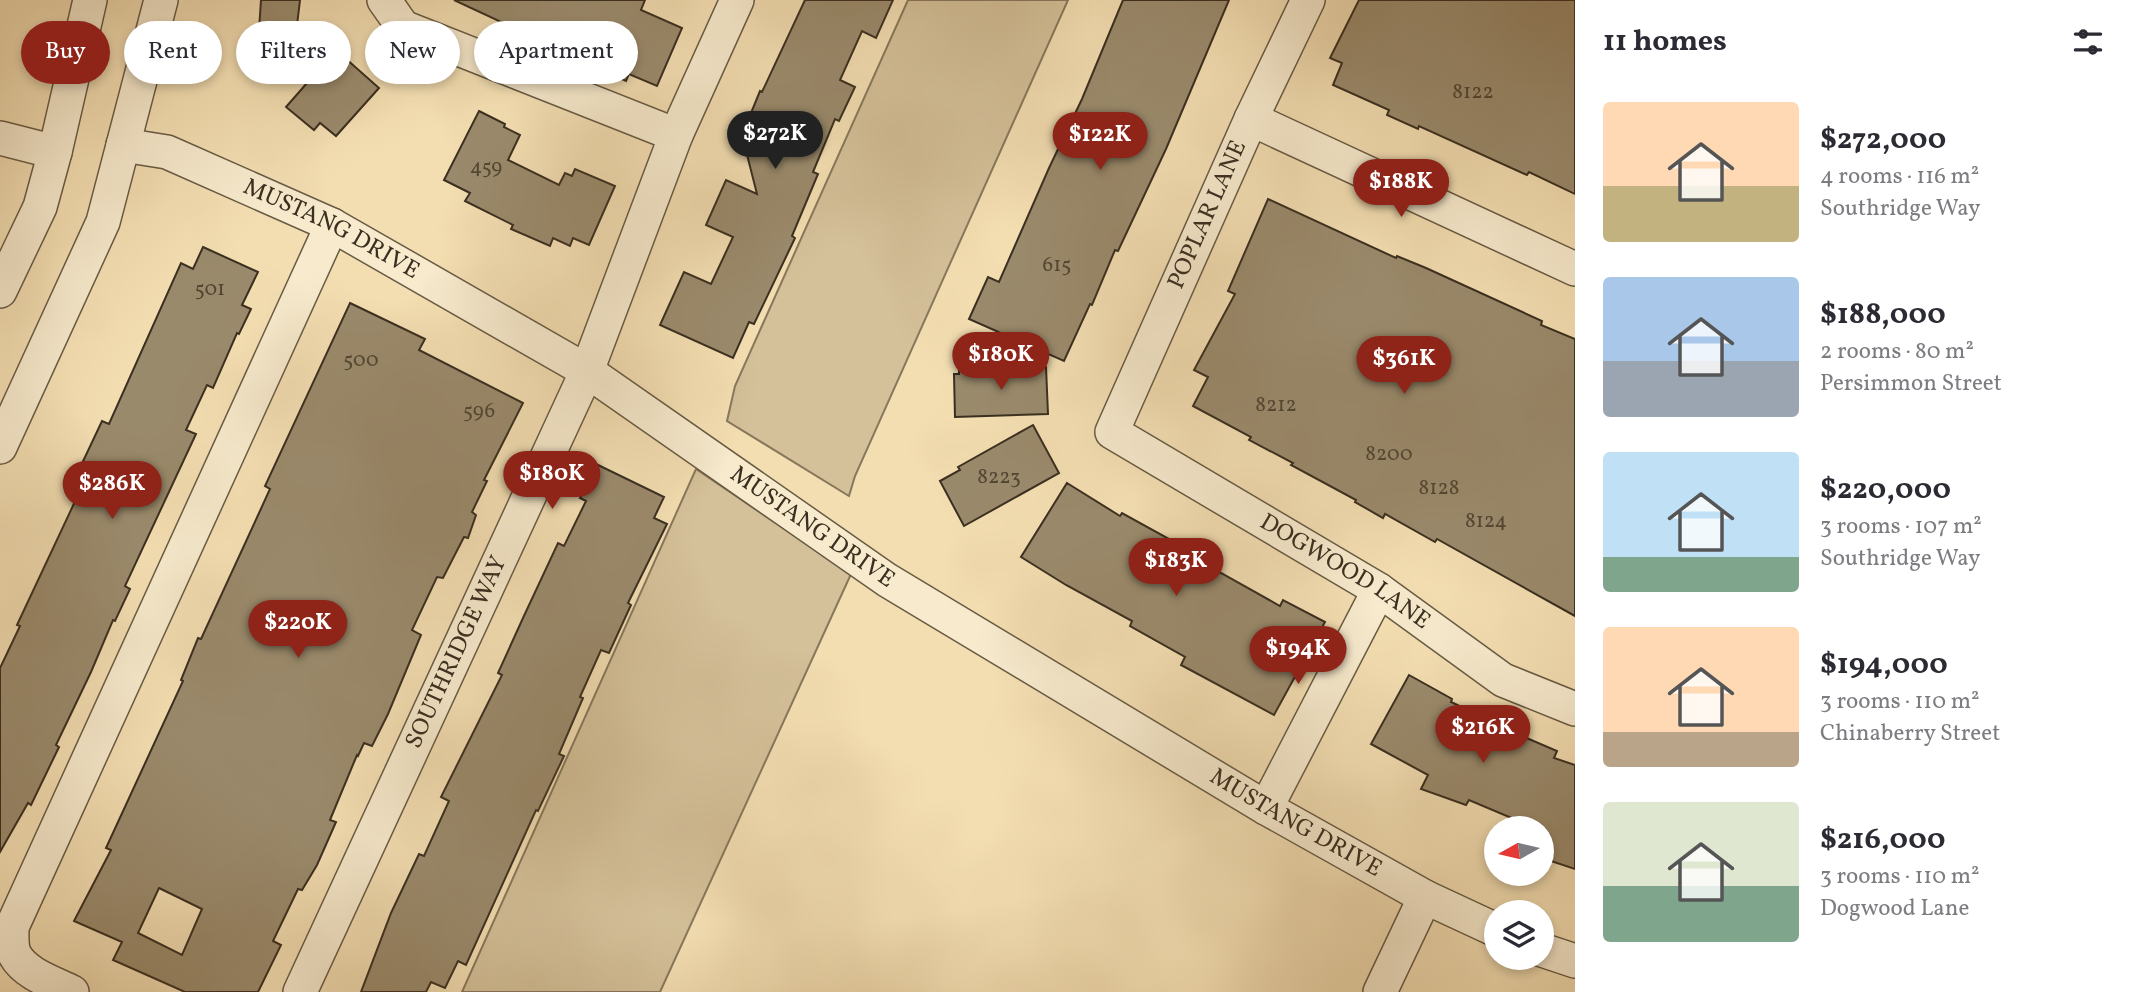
<!DOCTYPE html>
<meta charset="utf-8">
<style>
body{margin:0;font-family:Vollkorn,serif;background:#f7f7f7;color:#2b2b33;height:100vh;display:flex;flex-direction:column;font-size:26px;white-space:nowrap}
*{box-sizing:border-box;margin:0}
p{font-size:23px;color:#7c7c81}
.icon{flex:none;width:38px;height:38px;fill:none;stroke:currentColor;stroke-width:2;stroke-linecap:round;stroke-linejoin:round}
.map{position:relative;flex:1;overflow:hidden}
.details{display:flex;flex-direction:column;background:#fff;width:560px}
.details>*{flex:none}
.top-card{position:absolute;left:21px;top:21px;width:665px;height:63px;display:flex;gap:14px}
.needle{width:46px;rotate:262deg}
.buttons{position:absolute;left:1484px;top:816px;display:grid;gap:14px}
.buttons a{display:grid;place-items:center;width:70px;height:70px;border-radius:50%;background:#fff;box-shadow:0 4px 10px #0003;font-size:35px}
.price{position:absolute;translate:-50% -60px;padding:0 16px;border-radius:24px;background:#8f2418;color:#fff;font-size:23px;line-height:46px;filter:drop-shadow(0 2px 4px #0008)}
.price::after{content:'';position:absolute;left:50%;top:42px;width:21px;height:16px;margin-left:-10px;background:inherit;clip-path:polygon(0 0,100% 0,50% 100%)}
.price.active{background:#222;color:#fff}
ul{padding:0;list-style:none}
li{display:flex;align-items:center;gap:21px;height:175px;padding:0 28px}
li span{display:grid;place-items:center;flex:none;width:196px;height:140px;border-radius:7px;color:#555}
li>.icon{margin-inline-start:auto}
span .icon{width:84px;height:84px;fill:#fffc;stroke-width:1}
li b{font-size:30px}
h2{display:flex;justify-content:space-between;align-items:center;height:84px;padding:0 28px;font-size:30px}
.pill{padding:0 24px;border-radius:32px;background:#fff;box-shadow:0 4px 10px #0003;font-size:24px;line-height:63px}
.pill.active{background:#8f2418;color:#fff}
main{display:flex;flex:1;min-height:0}
.map>svg:first-child{display:block}
.green{fill:#d4c099;stroke:#87785c;stroke-width:2}
.building{fill:#9a8a6c;stroke:#3a2f20;stroke-width:2;fill-rule:evenodd}
.lines{fill:none;stroke-linecap:round;stroke-linejoin:round}
.minor-casing{stroke:#685b44;stroke-width:36}
.minor{stroke:#f7eacd;stroke-width:33}
.labels{text-anchor:middle;dominant-baseline:central;stroke-width:5;stroke-linejoin:round;paint-order:stroke}
.number-label{font-size:21px;fill:#524633}
.street-label{font-size:24px;fill:#3a2f20;stroke:#f7eacd}
</style>
<main>
<div class="map">
<svg width="1575" height="992" viewBox="0 0 1575 992">
<rect width="100%" height="100%" fill="#f3deb2"/>
<filter id="stains"><feTurbulence type="fractalNoise" baseFrequency=".00286" numOctaves="4"/><feColorMatrix values="0 0 0 0 .2 0 0 0 0 .09 0 0 0 0 .02 0 0 0 .5 -.17"/></filter>
<radialGradient id="worn" r=".72"><stop offset=".6" stop-color="#630" stop-opacity="0"/><stop offset="1" stop-color="#630" stop-opacity=".3"/></radialGradient>
<g class="green">
<polygon points="908,0 1068,0 855,476 849,496 727,421 735,386"/>
<polygon points="696,469 851,574 660,992 462,992"/>
</g>
<g class="building">
<polygon points="261,0 300,0 296,34 259,30"/>
<polygon points="454,0 645,0 641,10 682,28 657,86 629,74 626,81 509,29 510,26"/>
<polygon points="805,0 893,0 876,38 862,31 840,80 855,87 839,121 835,119 813,172 818,174 792,236 795,238 754,324 749,322 733,358 660,325 684,272 711,284 733,237 706,225 726,180 757,194 742,135 760,91 762,92"/>
<polygon points="1123,0 1229,0 1166,149 1118,251 1115,250 1092,305 1090,304 1064,361 969,319 988,277 999,282 1049,168 1082,99"/>
<polygon points="1359,0 1575,0 1575,194 1529,172 1527,175 1419,126 1418,129 1387,115 1389,110 1333,85 1342,63 1330,58"/>
<polygon points="336,50 379,88 336,136 320,123 314,130 286,107"/>
<polygon points="479,111 505,124 504,127 520,135 508,160 559,185 565,173 572,176 575,169 615,186 589,245 573,238 570,246 553,238 550,246 511,229 513,225 465,201 470,193 444,180"/>
<polygon points="1268,199 1396,258 1397,256 1426,268 1542,321 1541,325 1575,339 1575,616 1437,539 1435,542 1385,514 1383,518 1355,502 1356,500 1291,465 1293,463 1249,440 1251,437 1193,406 1208,377 1194,370 1235,294 1228,291"/>
<polygon points="203,247 258,272 242,305 251,309 239,334 237,333 213,388 207,385 186,430 196,434 125,586 130,589 115,621 113,620 91,672 56,745 59,747 31,805 28,803 0,852 0,668 20,626 17,625 86,478 77,474 102,421 109,424 181,263 193,269"/>
<path d="M350,303L425,339L419,350L523,403L484,480L487,481L472,512L476,515L468,538L464,537L443,578L437,577L412,630L421,635L388,714L372,746L364,743L358,756L357,755L330,820L336,822L317,865L302,890L298,889L273,941L281,945L258,992H185L113,960L122,942L74,921L111,850L106,848L183,681L181,680L198,638L201,639L259,513L270,489L265,486ZM159,888L202,909L182,955L138,933Z"/>
<polygon points="1046,367 1048,414 955,417 954,374 959,374 959,369"/>
<polygon points="1033,425 1059,473 964,526 940,481 960,470 958,467"/>
<polygon points="596,464 664,497 654,518 667,524 628,603 631,605 609,653 601,650 580,697 583,698 559,754 564,756 538,811 536,810 466,965 458,961 445,988 431,982 426,992 361,992 391,913 419,854 424,856 449,801 441,797 502,675 498,673 523,618 558,543 564,546 586,501 580,498"/>
<polygon points="1067,483 1120,516 1122,513 1218,566 1216,570 1280,606 1283,600 1325,622 1274,715 1181,665 1185,657 1130,626 1132,621 1066,585 1021,557"/>
<polygon points="1409,675 1452,699 1451,702 1502,726 1501,727 1557,751 1554,758 1575,765 1575,869 1542,858 1542,828 1535,828 1469,800 1466,805 1421,789 1428,775 1371,744"/>
</g>
<g class="lines">
<g class="minor-casing">
<g id="minor">
<polyline points="384,0 403,27 676,135"/>
<path id="s1" d="M1308,0L1251,119L1112,432L1379,590L1503,680L1575,709"/>
<polyline points="1251,119 1575,269"/>
<polyline points="0,138 55,152"/>
<path id="s2" d="M123,145L167,152L332,225L587,371L887,580L1266,808L1425,897L1496,930"/>
<polyline points="0,291 40,207 55,152 90,0"/>
<polyline points="0,447 103,222 161,0"/>
<polyline points="1266,808 1379,590"/>
<polyline points="1542,950 1575,961"/>
<path d="M72,992C54,983 25,974 15,955C11,947 12,936 12,927L332,225"/>
<path id="s3" d="M300,992L587,371L676,135L737,0"/>
<polyline points="1380,992 1425,897"/>
</g>
</g>
<use href="#minor" class="minor"/>
</g>
<g class="labels">
<g class="number-label">
<text x="1473" y="92">8122</text>
<text x="486" y="167">459</text>
<text x="1057" y="265">615</text>
<text x="210" y="289">501</text>
<text x="361" y="360">500</text>
<text x="1276" y="405">8212</text>
<text x="479" y="411">596</text>
<text x="1389" y="454">8200</text>
<text x="999" y="477">8223</text>
<text x="1439" y="488">8128</text>
<text x="1486" y="521">8124</text>
</g>
<g class="street-label">
<text transform="translate(1208 215) rotate(-66)">POPLAR LANE</text>
<text stroke="none"><textPath href="#s2" startOffset="226">MUSTANG DRIVE</textPath></text>
<text stroke="none"><textPath href="#s2" startOffset="793">MUSTANG DRIVE</textPath></text>
<text stroke="none"><textPath href="#s1" startOffset="746">DOGWOOD LANE</textPath></text>
<text stroke="none"><textPath href="#s3" startOffset="374">SOUTHRIDGE WAY</textPath></text>
<text stroke="none"><textPath href="#s2" startOffset="1360">MUSTANG DRIVE</textPath></text>
</g>
</g>
<rect width="100%" height="100%" filter="url(#stains)"/>
<rect width="100%" height="100%" fill="url(#worn)"/>
</svg>
<div class="buttons">
<a><svg class="needle" viewBox="-14 -14 28 28"><path d="M0-13l5 13h-10z" fill="#e53935"/><path d="M0 13l5-13h-10z" fill="#7c7c81"/></svg></a>
<a><svg class="icon" aria-label="layers" viewBox="0 0 24 24"><path d="M12 4l9 5-9 5-9-5zM3 14l9 5 9-5"/></svg></a>
</div>
<b class="price active" style="left:775px;top:171px">$272K</b>
<b class="price" style="left:1100px;top:172px">$122K</b>
<b class="price" style="left:1401px;top:219px">$188K</b>
<b class="price" style="left:1001px;top:392px">$180K</b>
<b class="price" style="left:1404px;top:396px">$361K</b>
<b class="price" style="left:552px;top:511px">$180K</b>
<b class="price" style="left:112px;top:521px">$286K</b>
<b class="price" style="left:1176px;top:598px">$183K</b>
<b class="price" style="left:298px;top:660px">$220K</b>
<b class="price" style="left:1298px;top:686px">$194K</b>
<b class="price" style="left:1483px;top:765px">$216K</b>
<div class="top-card">
<a class="pill active">Buy</a>
<a class="pill">Rent</a>
<a class="pill">Filters</a>
<a class="pill">New</a>
<a class="pill">Apartment</a>
</div>
</div>
<section class="details">
<h2>11 homes<svg class="icon" aria-label="filters" viewBox="0 0 24 24"><path d="M4 7h16M4 17h16"/><circle cx="9" cy="7" r="2"/><circle cx="15" cy="17" r="2"/></svg></h2>
<ul>
<li><span style="background:linear-gradient(#ffd9b3 60%,#c2b280 0)"><svg class="icon" aria-label="home" viewBox="0 0 24 24"><path d="M3 11l9-7 9 7M6 9v11h12V9"/></svg></span><div><b>$272,000</b><p>4 rooms · 116 m²</p><p>Southridge Way</p></div></li>
<li><span style="background:linear-gradient(#a9c7e8 60%,#9aa5b1 0)"><svg class="icon" aria-label="home" viewBox="0 0 24 24"><path d="M3 11l9-7 9 7M6 9v11h12V9"/></svg></span><div><b>$188,000</b><p>2 rooms · 80 m²</p><p>Persimmon Street</p></div></li>
<li><span style="background:linear-gradient(#bfe0f5 75%,#7fa58c 0)"><svg class="icon" aria-label="home" viewBox="0 0 24 24"><path d="M3 11l9-7 9 7M6 9v11h12V9"/></svg></span><div><b>$220,000</b><p>3 rooms · 107 m²</p><p>Southridge Way</p></div></li>
<li><span style="background:linear-gradient(#ffd9b3 75%,#b9a48a 0)"><svg class="icon" aria-label="home" viewBox="0 0 24 24"><path d="M3 11l9-7 9 7M6 9v11h12V9"/></svg></span><div><b>$194,000</b><p>3 rooms · 110 m²</p><p>Chinaberry Street</p></div></li>
<li><span style="background:linear-gradient(#dfe7d0 60%,#7fa58c 0)"><svg class="icon" aria-label="home" viewBox="0 0 24 24"><path d="M3 11l9-7 9 7M6 9v11h12V9"/></svg></span><div><b>$216,000</b><p>3 rooms · 110 m²</p><p>Dogwood Lane</p></div></li>
</ul>
</section>
</main>
